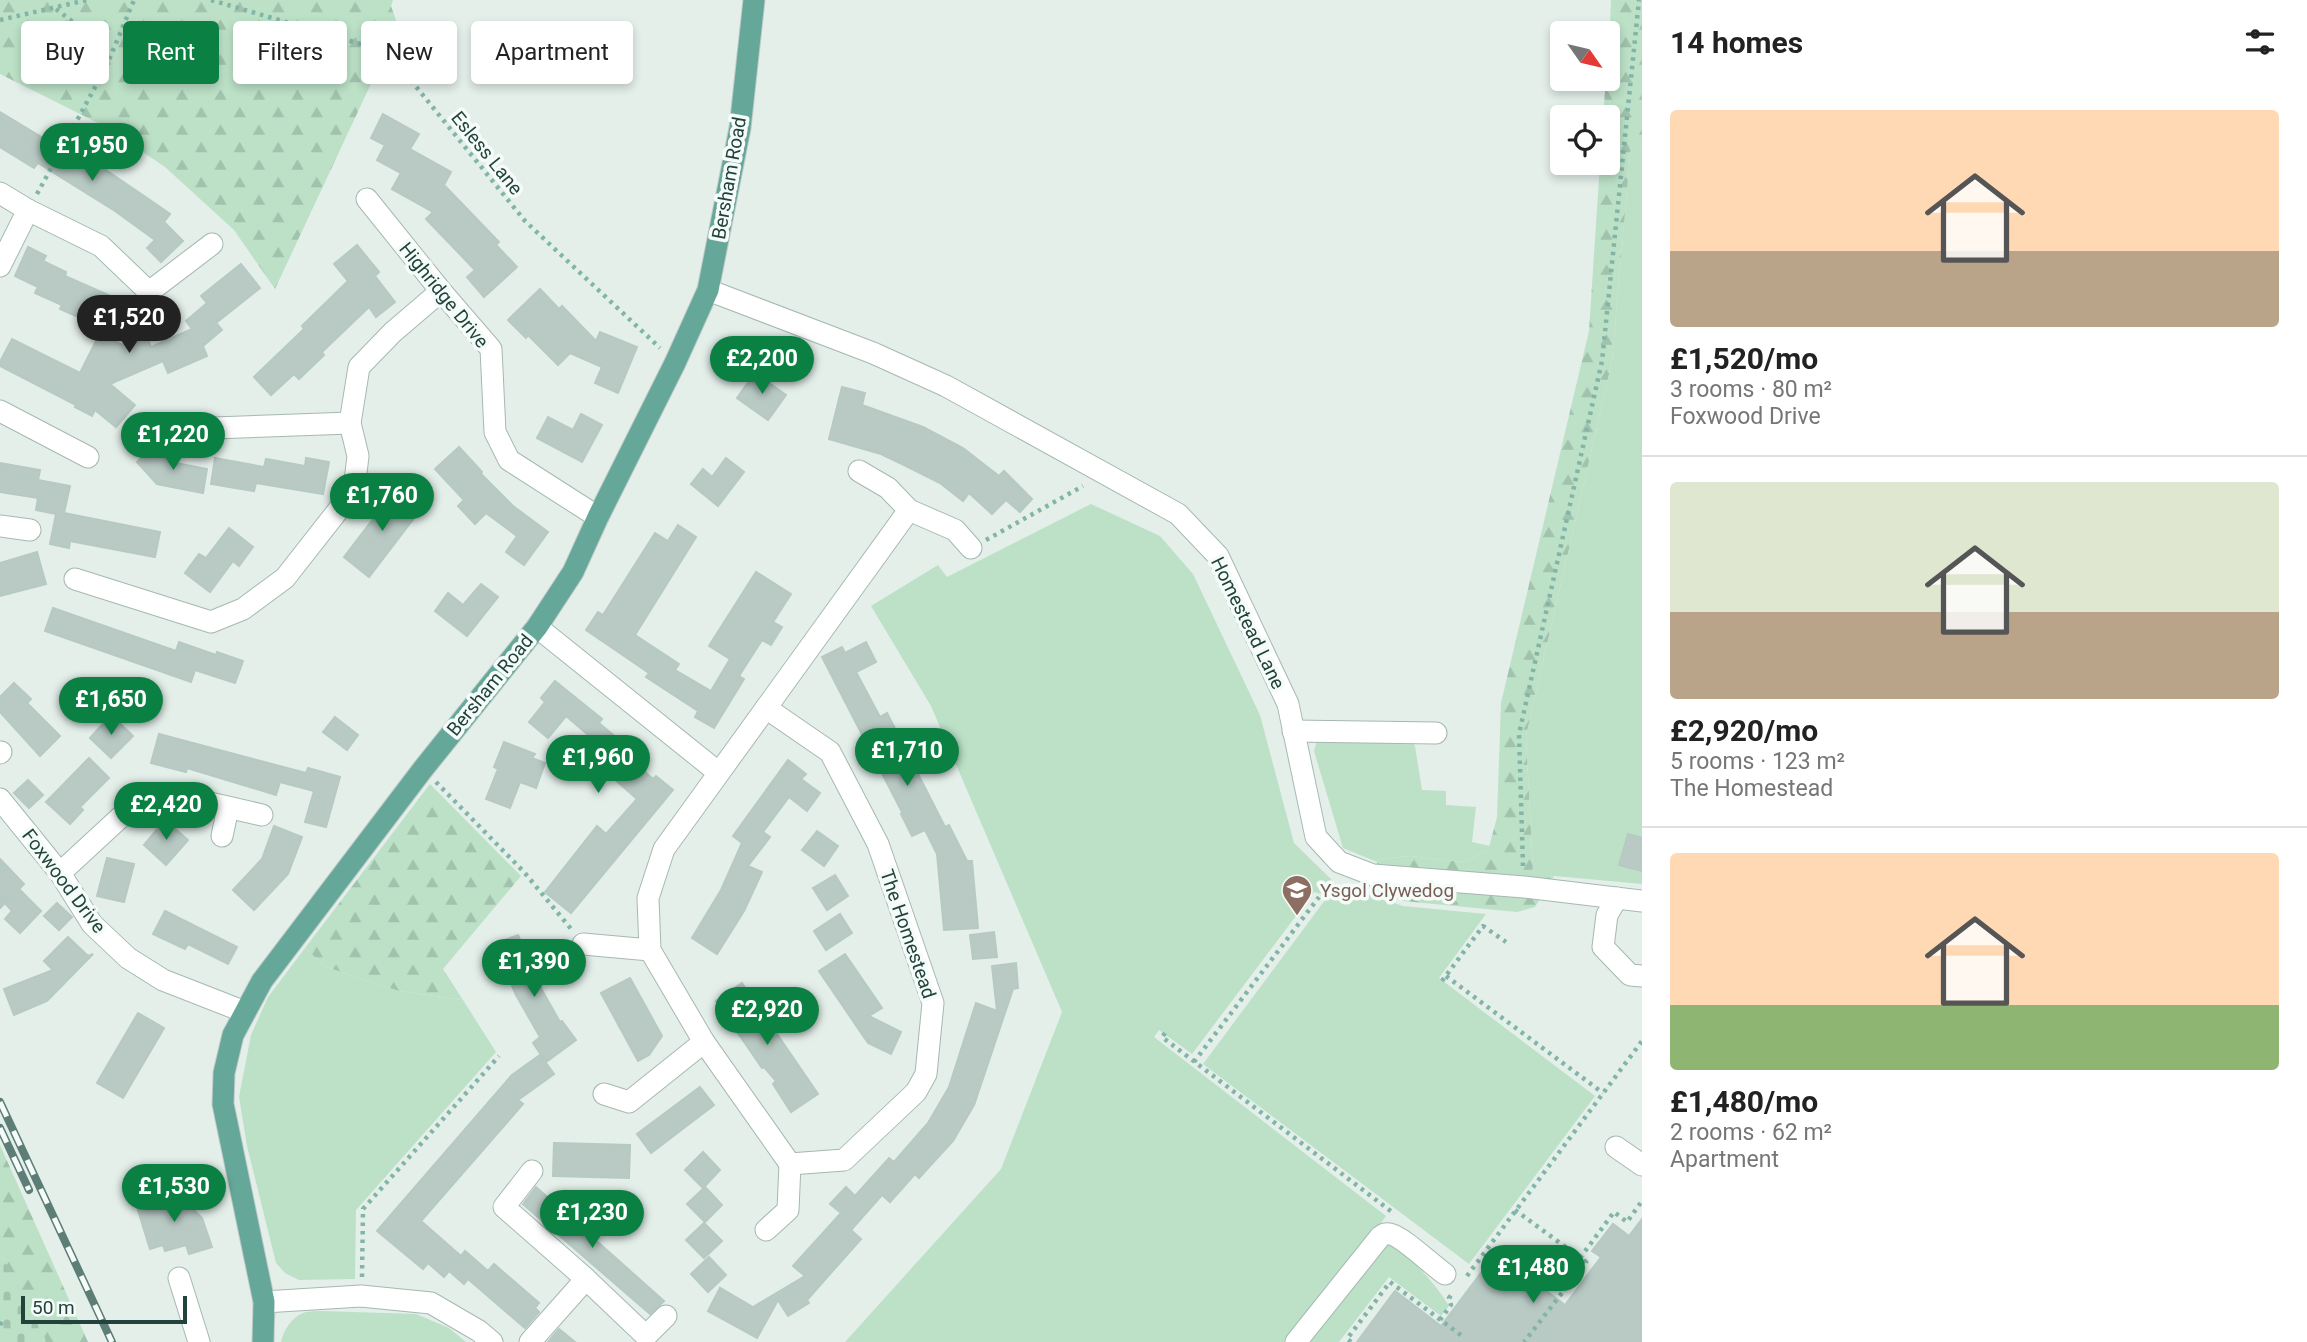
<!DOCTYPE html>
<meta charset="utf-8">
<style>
body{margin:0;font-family:Roboto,sans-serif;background:#f2f2f2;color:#222;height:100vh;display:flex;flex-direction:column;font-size:26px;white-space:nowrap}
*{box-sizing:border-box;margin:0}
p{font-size:23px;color:#767676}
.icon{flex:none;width:38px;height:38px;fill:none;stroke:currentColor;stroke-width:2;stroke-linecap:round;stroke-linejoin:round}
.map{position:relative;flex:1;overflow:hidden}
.details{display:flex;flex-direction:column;background:#fff;width:665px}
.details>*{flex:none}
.guide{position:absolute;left:21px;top:21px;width:665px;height:63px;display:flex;gap:14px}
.needle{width:46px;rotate:124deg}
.tools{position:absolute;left:1550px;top:21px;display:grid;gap:14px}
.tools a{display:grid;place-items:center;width:70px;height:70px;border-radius:7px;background:#fff;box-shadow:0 4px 10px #0003;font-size:35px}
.scale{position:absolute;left:21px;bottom:18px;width:166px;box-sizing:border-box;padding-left:7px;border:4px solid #21433b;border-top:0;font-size:19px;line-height:24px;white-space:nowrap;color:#21433b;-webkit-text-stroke:5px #f5fbf8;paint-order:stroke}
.price{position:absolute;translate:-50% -60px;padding:0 16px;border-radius:24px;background:#0b8043;color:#fff;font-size:23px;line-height:46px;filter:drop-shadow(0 2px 4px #0008)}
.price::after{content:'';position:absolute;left:50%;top:42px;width:21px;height:16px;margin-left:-10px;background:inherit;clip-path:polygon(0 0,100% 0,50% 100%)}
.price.current{background:#222;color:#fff}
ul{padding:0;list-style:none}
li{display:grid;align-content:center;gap:14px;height:371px;padding:0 28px}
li+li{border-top:2px solid #e0e0e0}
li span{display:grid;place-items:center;height:217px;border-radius:7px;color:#555}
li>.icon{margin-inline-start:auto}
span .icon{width:126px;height:126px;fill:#fffc;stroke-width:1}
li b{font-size:30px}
h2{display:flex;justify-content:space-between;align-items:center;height:84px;padding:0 28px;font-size:30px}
.tag{padding:0 24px;border-radius:7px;background:#fff;box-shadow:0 4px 10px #0003;font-size:24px;line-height:63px}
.tag.current{background:#0b8043;color:#fff}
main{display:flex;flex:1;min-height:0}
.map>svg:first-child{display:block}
.green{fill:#bce1c7}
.forest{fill:url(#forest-firs)}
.cemetery{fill:url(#cemetery-stones)}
.building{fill:#b9cac4;stroke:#b6c9c2;stroke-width:2}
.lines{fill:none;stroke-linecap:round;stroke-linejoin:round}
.minor-casing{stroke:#a6b8b2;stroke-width:23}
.major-casing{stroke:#c1cac8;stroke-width:23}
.path{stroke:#82b5a7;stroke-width:4.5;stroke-dasharray:3.5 5;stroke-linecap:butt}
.minor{stroke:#fff;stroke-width:21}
.major{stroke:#65a899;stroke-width:21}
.rail-casing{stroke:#5c7e76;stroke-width:8}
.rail{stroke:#f5fbf8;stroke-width:5;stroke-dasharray:16;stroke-linecap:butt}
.labels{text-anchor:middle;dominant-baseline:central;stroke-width:7;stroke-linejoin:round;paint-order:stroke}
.street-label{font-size:19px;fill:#21433b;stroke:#f5fbf8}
.education-label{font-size:19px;fill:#785e54;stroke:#f5fbf8;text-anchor:start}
</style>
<main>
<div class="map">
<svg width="1642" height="1342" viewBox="0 0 1642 1342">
<defs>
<pattern id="forest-firs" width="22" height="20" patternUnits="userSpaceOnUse" patternTransform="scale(1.75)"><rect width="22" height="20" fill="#bce1c7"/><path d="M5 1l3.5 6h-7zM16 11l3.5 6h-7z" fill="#a1c2ac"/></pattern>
<pattern id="cemetery-stones" width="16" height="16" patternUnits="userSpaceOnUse" patternTransform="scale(1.75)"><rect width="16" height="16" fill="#bce1c7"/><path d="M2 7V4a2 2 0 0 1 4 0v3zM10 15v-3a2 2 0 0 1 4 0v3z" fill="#a1c2ac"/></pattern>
</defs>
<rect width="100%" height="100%" fill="#e4efea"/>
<g class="green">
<polygon points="1631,144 1642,148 1642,884 1533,874 1526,736 1612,361"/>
<path d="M1091,504L1160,536L1193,574L1260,715L1294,843L1335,883L1403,906L1486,914L1439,978L1595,1096L1469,1264L1203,1064L1328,896L1314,892L1192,1054L1159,1030L1154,1037L1386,1216L1376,1230C1405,1253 1429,1274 1449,1306L1441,1316L1389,1277L1339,1342H845L1001,1169L1062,1012L931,706L871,606L938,565L947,577Z"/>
<polygon points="1319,735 1409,737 1415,746 1422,790 1446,791 1446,805 1476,807 1472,842 1490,846 1488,851 1462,862 1410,856 1379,859 1377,862 1343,848 1314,751"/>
<polygon points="305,948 326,967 399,991 463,1000 496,1052 356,1210 355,1279 299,1280 285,1273 276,1263 247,1146 239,1097 251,1035 268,997"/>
<path d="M322,1311L416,1314L449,1328L466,1342H281C283,1331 292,1317 303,1313C309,1311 317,1311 322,1311Z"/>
</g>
<g class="forest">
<polygon points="0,0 393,0 391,6 398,26 275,289 234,230 165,167 104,126 0,74"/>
<polygon points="1611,0 1642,0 1642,148 1631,145 1612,361 1526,736 1533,873 1554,876 1535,907 1517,912 1403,901 1365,887 1379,859 1410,856 1462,862 1488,851 1497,817 1501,703 1589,331 1600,163 1608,163 1608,117 1603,117 1606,79 1608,79"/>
<polygon points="430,784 521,876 443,969 463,1000 399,991 326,967 305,948"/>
<polygon points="0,1145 88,1342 45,1342 0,1252"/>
</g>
<polygon class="cemetery" points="0,1252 47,1342 0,1342"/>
<g class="building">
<polygon points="0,112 73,156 76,152 100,166 150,200 170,214 164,222 183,241 161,262 147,248 155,240 115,211 38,163 34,168 0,147"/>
<polygon points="383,114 419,134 410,149 451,172 444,185 499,242 496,245 517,267 484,297 467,277 475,270 426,219 433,212 392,189 401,173 377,160 385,145 371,138"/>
<polygon points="357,245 379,272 375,276 395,302 376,317 369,307 322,352 324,355 299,379 294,374 271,395 254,377 304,329 302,326 348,281 334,264"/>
<polygon points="28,247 46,256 43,261 66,272 65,276 115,298 101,327 60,309 62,305 35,293 38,287 15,276"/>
<polygon points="241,264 260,288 216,323 222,330 203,346 207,356 168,373 163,361 110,384 135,405 116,427 95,410 92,416 75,407 76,405 0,366 0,362 12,339 80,373 100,333 122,345 146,335 151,347 192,329 186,321 207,303 201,296"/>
<polygon points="540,289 559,309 562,306 596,341 600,332 637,347 618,393 595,383 602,367 570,353 558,365 528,335 526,338 508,320"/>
<polygon points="755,373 786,395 768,420 737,398"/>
<polygon points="842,387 865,393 862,405 923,427 963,448 999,476 1004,471 1032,499 1020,512 1006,500 992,514 969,493 963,501 940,483 902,464 881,454 829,439"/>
<polygon points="581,414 602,425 582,462 537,438 548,417 573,430"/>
<polygon points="155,445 171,462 207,469 203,493 157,484 137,462"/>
<polygon points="459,447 482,472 481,474 513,506 548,532 524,565 506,552 517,536 486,513 475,524 458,506 464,500 435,469"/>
<polygon points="215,458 264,467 266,459 305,466 306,458 329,462 323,494 256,483 254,491 211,484"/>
<polygon points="726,458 744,472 718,506 691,484 703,469 712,477"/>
<polygon points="0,463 40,470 38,480 70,486 64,513 160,532 155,557 70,541 69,548 50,544 56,514 36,510 38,498 0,492"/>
<polygon points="396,489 421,509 369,577 344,557"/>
<polygon points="678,525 696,537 635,635 679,664 675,670 711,691 730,659 709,646 756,572 791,594 773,622 782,627 771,645 762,640 739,676 744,679 714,728 695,717 698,711 646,677 649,673 586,630 598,612 603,615 655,533 668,541"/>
<polygon points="229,528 253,547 239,566 233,561 210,592 185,573 199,554 206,558"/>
<polygon points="37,552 46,584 0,596 0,563"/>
<polygon points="481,584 498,597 467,636 435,611 448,593 463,605"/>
<polygon points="53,608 176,651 179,642 216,655 217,652 243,661 235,683 195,670 191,682 45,631"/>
<polygon points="866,642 876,662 856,672 880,717 887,713 945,827 949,825 967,861 972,861 978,928 944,930 937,854 925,830 912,836 901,814 903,814 822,657 842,647 845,653"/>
<polygon points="555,681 602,719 599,723 632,751 627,756 653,779 656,776 673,790 571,913 545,892 597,826 606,834 637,799 602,768 595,776 575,760 593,739 566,716 548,738 529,722 545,702 541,698"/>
<polygon points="14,683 31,699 27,703 60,736 40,756 0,712 0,697"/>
<polygon points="111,715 133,736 111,758 90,738"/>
<polygon points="335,717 358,735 347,750 323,732"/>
<polygon points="159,734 306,773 308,768 340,777 326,827 305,822 314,791 280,782 276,795 187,768 186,772 151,763"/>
<polygon points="504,742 535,754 532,758 545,763 536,788 520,782 510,808 486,799 498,769 494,767"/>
<polygon points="89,758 109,778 80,807 83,810 70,824 46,802"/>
<polygon points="788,760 806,774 801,779 820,793 807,811 789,797 763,832 770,837 748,866 762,872 744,911 717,954 692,938 721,890 742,843 733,836"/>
<polygon points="28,780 43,795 29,808 14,793"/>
<polygon points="165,820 188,840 166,865 144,845"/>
<polygon points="274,826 302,837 288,874 254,910 233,890 262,859"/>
<polygon points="817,831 838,846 824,866 802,850"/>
<polygon points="1628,834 1642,838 1642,871 1619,865"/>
<polygon points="107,858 134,864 124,902 97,896"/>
<polygon points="0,859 24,884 19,889 41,911 20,933 5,919 12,911 5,903 0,908"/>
<polygon points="835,875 848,896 827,910 813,888"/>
<polygon points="57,903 72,917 59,930 44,916"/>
<polygon points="165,911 237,947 228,964 188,944 185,949 153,934"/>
<polygon points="840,914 852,933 826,950 814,931"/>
<polygon points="994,932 997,957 973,959 970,935"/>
<polygon points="518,935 538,983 560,1022 562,1021 576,1040 546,1062 533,1043 540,1037 516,995 494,944"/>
<polygon points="68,937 88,956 93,954 47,1001 14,1015 4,989 53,970 44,961"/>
<polygon points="845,954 882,1008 869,1016 901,1032 891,1054 868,1043 819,971"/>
<polygon points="1016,963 1018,988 1013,989 974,1105 953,1141 919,1178 915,1174 890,1202 882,1195 851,1230 861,1239 807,1300 809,1303 788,1316 778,1300 757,1338 708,1311 720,1288 753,1307 805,1276 793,1266 841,1213 830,1204 846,1187 855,1196 889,1158 894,1162 928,1123 949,1087 976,1003 997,1011 992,966"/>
<polygon points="630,978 662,1036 649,1055 638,1061 601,993"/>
<polygon points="742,983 818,1094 791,1112 773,1084 776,1081 764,1067 762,1068 716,1001"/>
<polygon points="138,1013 164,1028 123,1098 97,1083"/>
<polygon points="540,1055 554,1074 518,1100 523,1104 421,1221 461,1256 465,1251 488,1271 494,1264 539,1303 535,1308 539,1312 525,1328 468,1279 464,1284 449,1271 444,1277 428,1263 423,1269 377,1231 512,1075"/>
<polygon points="700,1087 714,1105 651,1153 637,1134"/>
<polygon points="554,1143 630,1145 629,1178 553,1176"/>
<polygon points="703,1152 720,1170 703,1188 685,1170"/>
<polygon points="536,1187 664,1301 661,1304 650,1314 523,1204"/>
<polygon points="705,1187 722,1205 705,1222 687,1204"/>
<polygon points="188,1191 194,1210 202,1218 212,1247 189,1254 186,1245 165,1251 163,1245 150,1249 137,1207"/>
<polygon points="1642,1219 1642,1342 1357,1342 1395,1291 1441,1326 1496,1253 1565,1305 1601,1257 1592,1251 1613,1224 1629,1236"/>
<polygon points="704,1223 722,1241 704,1258 686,1240"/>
<polygon points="709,1257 726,1275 708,1292 691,1274"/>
<polygon points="559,1329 575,1342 548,1342"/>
</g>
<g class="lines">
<g class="minor-casing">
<g id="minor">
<polyline points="0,193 28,210 101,246 149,292 212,244"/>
<polyline points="367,199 441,291 491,349 495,432 509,460 598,517"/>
<polyline points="0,266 28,210"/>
<polyline points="708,290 873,353 946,386 1178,514 1218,556 1288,704 1316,837 1339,862 1373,875 1524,887 1642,901"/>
<polyline points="0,411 88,457"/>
<polyline points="213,428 350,423"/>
<polyline points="859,471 888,488 909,510 955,530 971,548"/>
<polyline points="0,526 30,530"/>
<polyline points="75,579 211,622 243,609 285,578 354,490 358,456 350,423 359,367 393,332 441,291"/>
<polyline points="537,627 719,773 766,708 830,752 878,844 933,1003 926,1074 916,1092 844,1160 790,1164 704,1042 650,950 648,898 664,849 719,773"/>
<polyline points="766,708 909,510"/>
<polyline points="1293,731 1436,733"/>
<polyline points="0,753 1,752"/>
<polyline points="0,799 60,873 92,924 128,958 163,980 245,1012"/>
<polyline points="222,836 228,808"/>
<polyline points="60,873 125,813 175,795 262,815"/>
<polyline points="1617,898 1607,915 1603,947 1630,975 1642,976"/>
<polyline points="583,944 650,950"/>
<polyline points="604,1094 629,1102 704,1042"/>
<polyline points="1616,1147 1642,1165"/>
<polyline points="532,1171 504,1207 586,1279 646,1336 666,1316"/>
<polyline points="766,1230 788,1210 790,1164"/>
<polyline points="179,1278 199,1342"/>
<polyline points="264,1302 361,1296 431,1303 479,1331 492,1342"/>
<polyline points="530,1342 586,1279"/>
<path d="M1296,1342L1380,1237C1384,1234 1385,1233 1390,1234C1402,1236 1433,1266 1445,1274"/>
</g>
</g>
<g class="major-casing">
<polyline id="major" points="263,1342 264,1302 223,1104 224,1073 233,1035 262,981 423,769 537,627 573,572 598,517 675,363 708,290 740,128 754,0"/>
</g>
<g class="path">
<polyline points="211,0 388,52 525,221 660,348"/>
<polyline points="56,9 86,32 106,67"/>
<polyline points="0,20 87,0"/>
<polyline points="37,194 106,67 134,0"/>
<polyline points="986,540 1083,486"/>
<polyline points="436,782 524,872 572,930"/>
<polyline points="1523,866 1519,734 1602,361 1639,0"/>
<polyline points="1446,976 1603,1093"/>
<polyline points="1442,981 1483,926 1506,942"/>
<polyline points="1165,1033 1162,1037 1392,1212"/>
<polyline points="1194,1062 1319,897"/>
<polyline points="1515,1210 1586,1262 1524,1342"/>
<polyline points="1580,1258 1614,1212 1627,1222 1642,1201"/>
<polyline points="1467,1276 1642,1041"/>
<polyline points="362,1277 363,1209 499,1056"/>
<polyline points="1440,1320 1451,1305 1449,1298 1453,1293"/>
<polyline points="0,1325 2,1322"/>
<polyline points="1351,1342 1347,1339 1390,1282 1462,1336"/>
</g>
<use href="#minor" class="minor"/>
<use href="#major" class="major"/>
<g class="rail-casing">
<g id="rail">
<polyline points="0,1102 112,1342"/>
<polyline points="0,1128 29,1190"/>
</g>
</g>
<use href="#rail" class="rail"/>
</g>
<defs>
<g id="school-pin" transform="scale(1.575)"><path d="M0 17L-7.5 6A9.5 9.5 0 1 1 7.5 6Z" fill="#8d6e63" stroke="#f5fbf8"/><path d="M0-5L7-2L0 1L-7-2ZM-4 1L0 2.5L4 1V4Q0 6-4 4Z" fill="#fff"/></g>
</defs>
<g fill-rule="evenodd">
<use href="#school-pin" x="1297" y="890"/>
</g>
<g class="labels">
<g class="street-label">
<text transform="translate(487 153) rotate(51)">Esless Lane</text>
<text transform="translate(729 178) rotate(-80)">Bersham Road</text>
<text transform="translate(444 295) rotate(51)">Highridge Drive</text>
<text transform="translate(1248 623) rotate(64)">Homestead Lane</text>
<text transform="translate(490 685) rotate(-51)">Bersham Road</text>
<text transform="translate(64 881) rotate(53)">Foxwood Drive</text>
<text transform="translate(908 934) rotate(71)">The Homestead</text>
</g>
<g class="education-label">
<text x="1320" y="890">Ysgol Clywedog</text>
</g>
</g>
</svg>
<div class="tools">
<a><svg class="needle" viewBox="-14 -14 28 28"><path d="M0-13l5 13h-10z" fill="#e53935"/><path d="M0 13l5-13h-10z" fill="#767676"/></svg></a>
<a><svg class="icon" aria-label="locate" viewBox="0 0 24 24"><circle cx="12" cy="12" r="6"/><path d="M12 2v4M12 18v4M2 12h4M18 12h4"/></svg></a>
</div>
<div class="scale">50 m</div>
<b class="price" style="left:92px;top:183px">£1,950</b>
<b class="price current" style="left:129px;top:355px">£1,520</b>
<b class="price" style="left:762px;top:396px">£2,200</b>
<b class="price" style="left:173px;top:472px">£1,220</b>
<b class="price" style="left:382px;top:533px">£1,760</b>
<b class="price" style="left:111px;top:737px">£1,650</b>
<b class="price" style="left:907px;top:788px">£1,710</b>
<b class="price" style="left:598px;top:795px">£1,960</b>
<b class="price" style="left:166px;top:842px">£2,420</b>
<b class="price" style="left:534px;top:999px">£1,390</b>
<b class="price" style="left:767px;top:1047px">£2,920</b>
<b class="price" style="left:174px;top:1224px">£1,530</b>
<b class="price" style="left:592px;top:1250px">£1,230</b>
<b class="price" style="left:1533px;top:1305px">£1,480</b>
<div class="guide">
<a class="tag">Buy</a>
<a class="tag current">Rent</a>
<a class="tag">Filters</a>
<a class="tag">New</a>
<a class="tag">Apartment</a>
</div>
</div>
<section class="details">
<h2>14 homes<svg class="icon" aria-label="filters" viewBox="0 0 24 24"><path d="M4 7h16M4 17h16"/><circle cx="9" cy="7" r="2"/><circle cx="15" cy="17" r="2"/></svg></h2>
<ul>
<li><span style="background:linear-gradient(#ffd9b3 65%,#b9a48a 0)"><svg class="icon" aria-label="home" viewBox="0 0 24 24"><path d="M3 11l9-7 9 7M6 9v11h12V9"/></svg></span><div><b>£1,520/mo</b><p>3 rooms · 80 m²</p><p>Foxwood Drive</p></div></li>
<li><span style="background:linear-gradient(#dfe7d0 60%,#b9a48a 0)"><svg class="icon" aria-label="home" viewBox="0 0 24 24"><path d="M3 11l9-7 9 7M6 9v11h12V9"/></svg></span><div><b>£2,920/mo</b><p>5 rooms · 123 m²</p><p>The Homestead</p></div></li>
<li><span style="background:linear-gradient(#ffd9b3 70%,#8fb573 0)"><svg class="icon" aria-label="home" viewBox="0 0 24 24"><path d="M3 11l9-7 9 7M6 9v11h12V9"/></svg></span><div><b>£1,480/mo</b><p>2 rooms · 62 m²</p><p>Apartment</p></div></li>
</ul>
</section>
</main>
